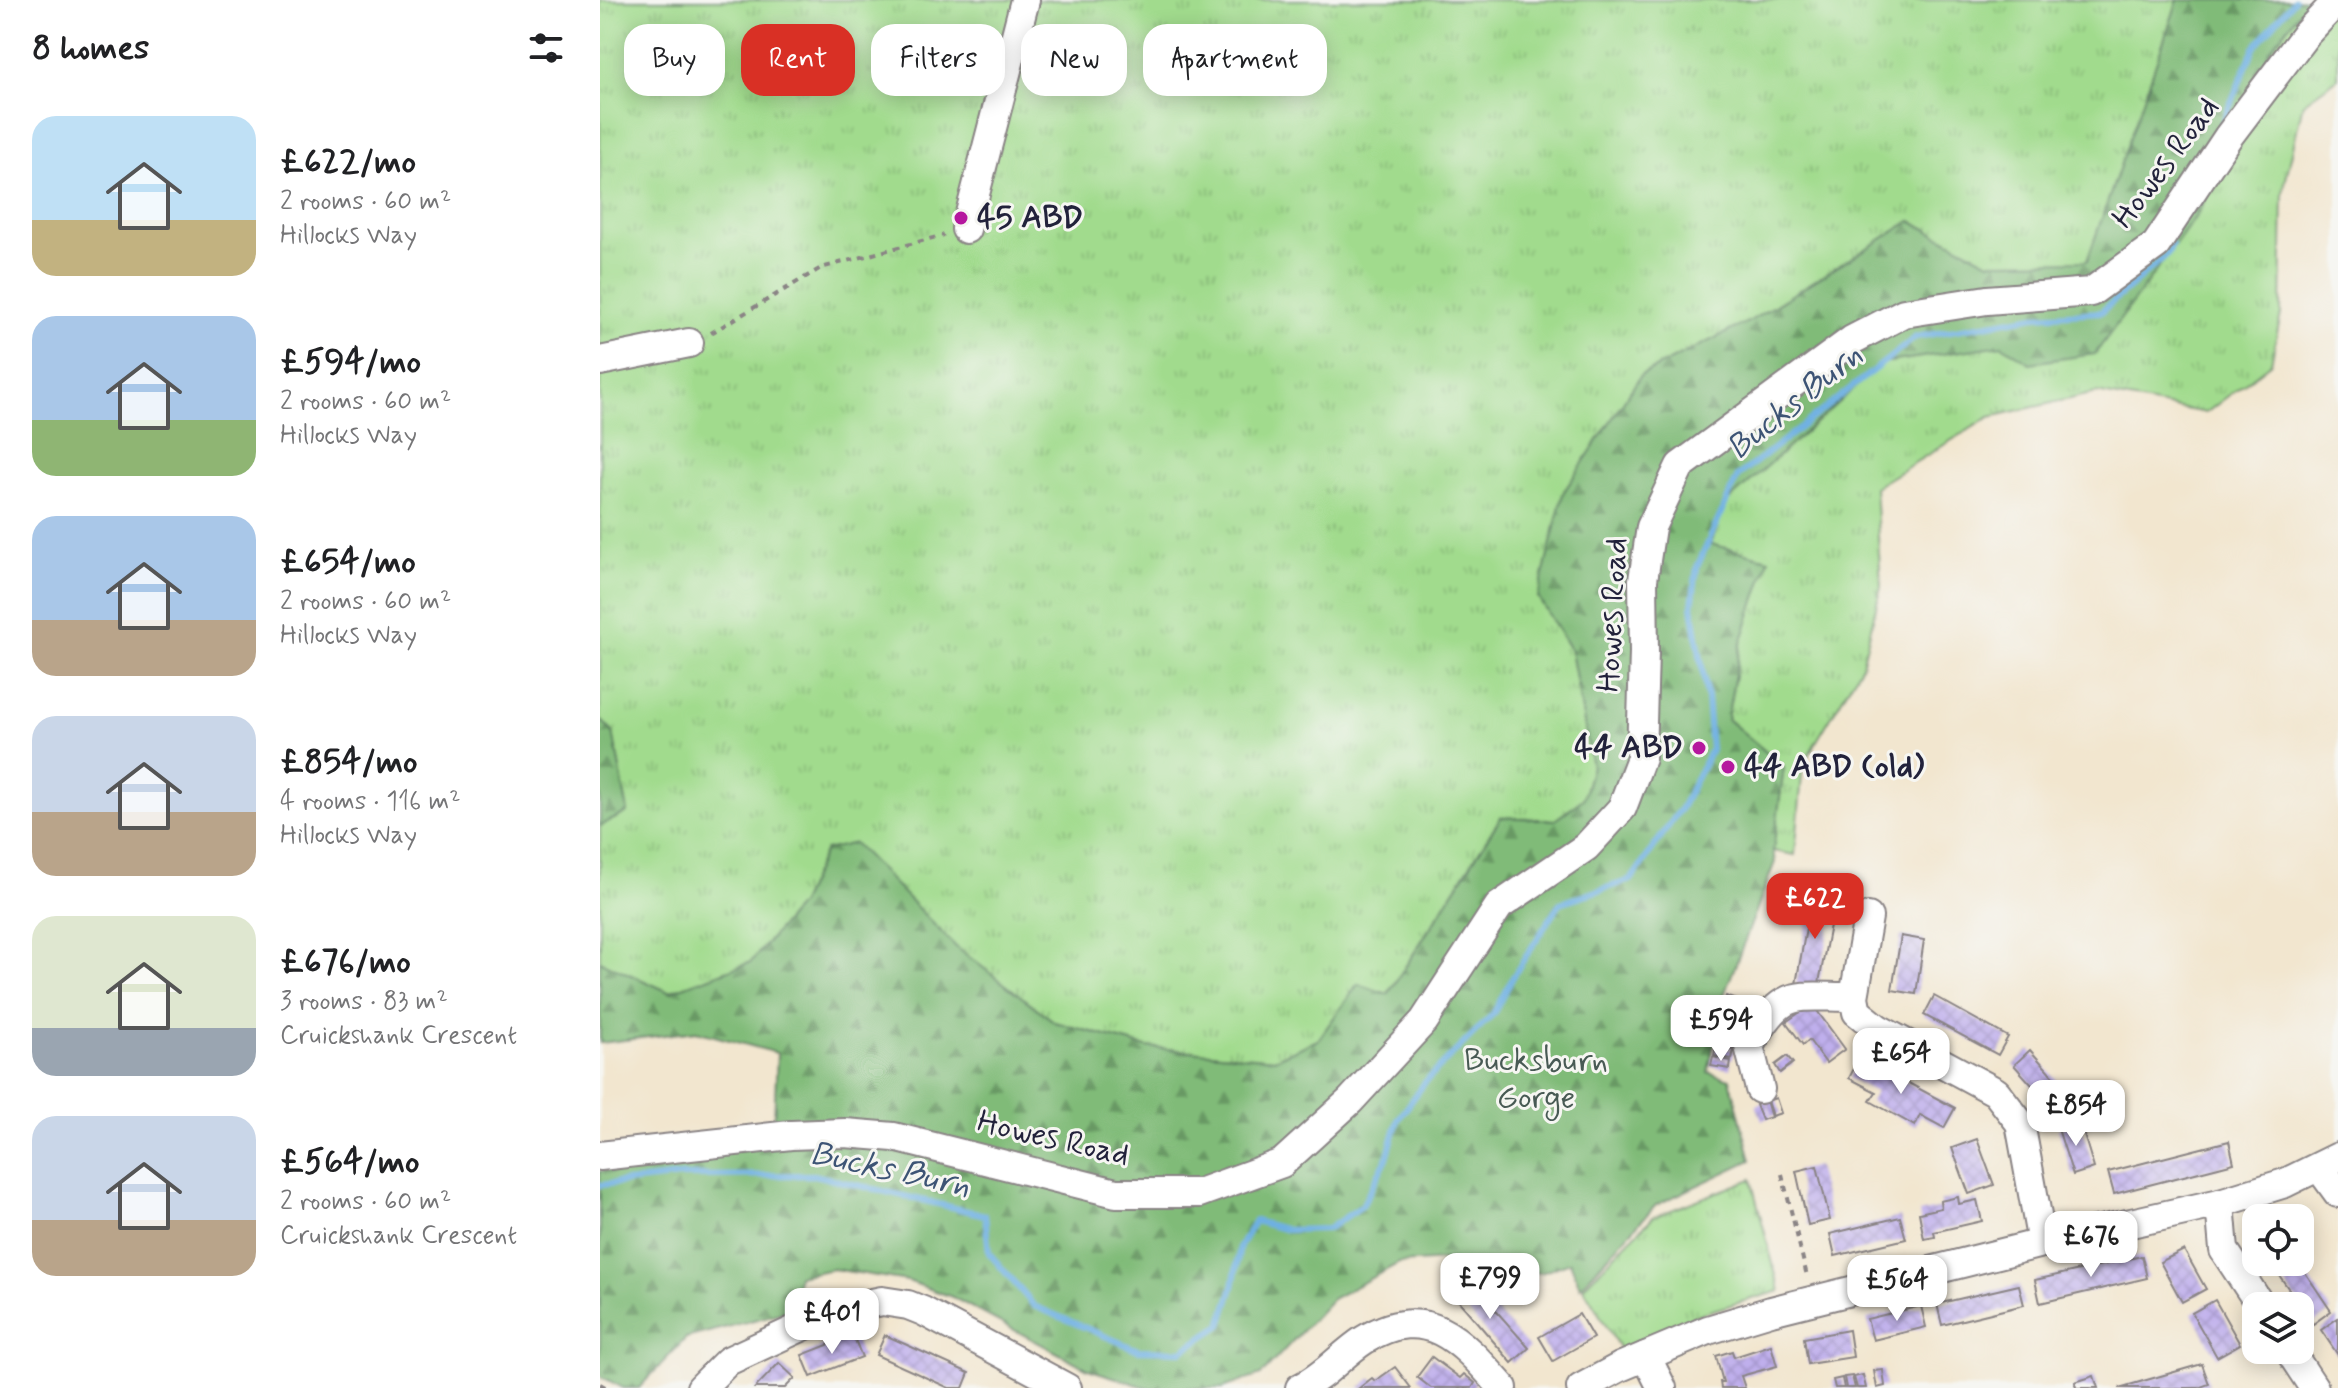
<!DOCTYPE html>
<meta charset="utf-8">
<style>
body{margin:0;font-family:Mynerve,sans-serif;background:#f2f2f2;color:#202124;height:100vh;display:flex;flex-direction:column;font-size:30px;white-space:nowrap}
*{box-sizing:border-box;margin:0}
p{font-size:26px;color:#757577}
.icon{flex:none;width:44px;height:44px;fill:none;stroke:currentColor;stroke-width:2;stroke-linecap:round;stroke-linejoin:round}
.map{position:relative;flex:1;overflow:hidden}
.drawer{display:flex;flex-direction:column;background:#fff;width:600px}
.drawer>*{flex:none}
.guide{position:absolute;left:24px;top:24px;width:760px;height:72px;display:flex;gap:16px}
.tools{position:absolute;left:1642px;top:1204px;display:grid;gap:16px}
.tools a{display:grid;place-items:center;width:72px;height:72px;border-radius:16px;background:#fff;box-shadow:0 4px 20px #0003;font-size:40px}
.price{position:absolute;translate:-50% -68px;padding:0 18px;border-radius:16px;background:#fff;color:#222;font-size:26px;line-height:52px;filter:drop-shadow(0 2px 4px #0008)}
.price::after{content:'';position:absolute;left:50%;top:48px;width:24px;height:18px;margin-left:-12px;background:inherit;clip-path:polygon(0 0,100% 0,50% 100%)}
.price.selected{background:#d93025;color:#fff}
ul{padding:0;list-style:none}
li{display:flex;align-items:center;gap:24px;height:200px;padding:0 32px}
li span{display:grid;place-items:center;flex:none;width:224px;height:160px;border-radius:24px;color:#555}
li>.icon{margin-inline-start:auto}
span .icon{width:96px;height:96px;fill:#fffc;stroke-width:1}
li b{font-size:34px}
h2{display:flex;justify-content:space-between;align-items:center;height:96px;padding:0 32px;font-size:34px}
.tag{padding:0 28px;border-radius:24px;background:#fff;box-shadow:0 4px 20px #0003;font-size:28px;line-height:72px}
.tag.selected{background:#d93025;color:#fff}
main{display:flex;flex:1;min-height:0}
.map>svg:first-child{display:block}
.grass{fill:url(#grass-tufts);stroke:#627e64;stroke-width:2}
.forest{fill:url(#forest-firs);stroke:#516e5a;stroke-width:2}
.lines{fill:none;stroke-linecap:round;stroke-linejoin:round}
.stream{stroke:#6eb0e2;stroke-width:6}
.building{fill:url(#building-cross-hatch)}
.minor-casing{stroke:#8a8485;stroke-width:32}
.path{stroke:#8a8485;stroke-width:4;stroke-dasharray:6 6;stroke-linecap:butt}
.minor{stroke:#fff;stroke-width:28}
.poi-dot{fill:#b5179e;stroke:#f6f6f2;stroke-width:3}
.labels{text-anchor:middle;dominant-baseline:central;stroke-width:6;stroke-linejoin:round;paint-order:stroke}
.street-label{font-size:32px;fill:#22223b;stroke:#f6f6f2}
.poi-label{font-size:32px;font-weight:bold;fill:#22223b;stroke:#f6f6f2;text-anchor:start}
.park-label{font-size:32px;fill:#485a54;stroke:#f6f6f2}
.water-label{font-size:34px;font-style:italic;fill:#3d5475;stroke:#f6f6f2}
</style>
<main>
<section class="drawer">
<h2>8 homes<svg class="icon" aria-label="filters" viewBox="0 0 24 24"><path d="M4 7h16M4 17h16"/><circle cx="9" cy="7" r="2"/><circle cx="15" cy="17" r="2"/></svg></h2>
<ul>
<li><span style="background:linear-gradient(#bfe0f5 65%,#c2b280 0)"><svg class="icon" aria-label="home" viewBox="0 0 24 24"><path d="M3 11l9-7 9 7M6 9v11h12V9"/></svg></span><div><b>£622/mo</b><p>2 rooms · 60 m²</p><p>Hillocks Way</p></div></li>
<li><span style="background:linear-gradient(#a9c7e8 65%,#8fb573 0)"><svg class="icon" aria-label="home" viewBox="0 0 24 24"><path d="M3 11l9-7 9 7M6 9v11h12V9"/></svg></span><div><b>£594/mo</b><p>2 rooms · 60 m²</p><p>Hillocks Way</p></div></li>
<li><span style="background:linear-gradient(#a9c7e8 65%,#b9a48a 0)"><svg class="icon" aria-label="home" viewBox="0 0 24 24"><path d="M3 11l9-7 9 7M6 9v11h12V9"/></svg></span><div><b>£654/mo</b><p>2 rooms · 60 m²</p><p>Hillocks Way</p></div></li>
<li><span style="background:linear-gradient(#c9d6e8 60%,#b9a48a 0)"><svg class="icon" aria-label="home" viewBox="0 0 24 24"><path d="M3 11l9-7 9 7M6 9v11h12V9"/></svg></span><div><b>£854/mo</b><p>4 rooms · 116 m²</p><p>Hillocks Way</p></div></li>
<li><span style="background:linear-gradient(#dfe7d0 70%,#9aa5b1 0)"><svg class="icon" aria-label="home" viewBox="0 0 24 24"><path d="M3 11l9-7 9 7M6 9v11h12V9"/></svg></span><div><b>£676/mo</b><p>3 rooms · 83 m²</p><p>Cruickshank Crescent</p></div></li>
<li><span style="background:linear-gradient(#c9d6e8 65%,#b9a48a 0)"><svg class="icon" aria-label="home" viewBox="0 0 24 24"><path d="M3 11l9-7 9 7M6 9v11h12V9"/></svg></span><div><b>£564/mo</b><p>2 rooms · 60 m²</p><p>Cruickshank Crescent</p></div></li>
</ul>
</section>
<div class="map">
<svg width="1738" height="1388" viewBox="0 0 1738 1388">
<defs>
<pattern id="grass-tufts" width="24" height="20" patternUnits="userSpaceOnUse" patternTransform="scale(2)"><rect width="24" height="20" fill="#a1db8d"/><path d="M3 7l-1-3M5 7V3M7 7l1-3M15 17l-1-3M17 17v-4M19 17l1-3" fill="none" stroke="#8abc7b"/></pattern>
<pattern id="forest-firs" width="22" height="20" patternUnits="userSpaceOnUse" patternTransform="scale(2)"><rect width="22" height="20" fill="#80bb78"/><path d="M5 1l3.5 6h-7zM16 11l3.5 6h-7z" fill="#689864"/></pattern>
<pattern id="building-cross-hatch" width="8" height="8" patternUnits="userSpaceOnUse" patternTransform="scale(2)"><rect width="8" height="8" fill="#bfafec"/><path d="M0 0l8 8M0 8l8-8" fill="none" stroke="#a496cb"/></pattern>
</defs>
<rect width="100%" height="100%" fill="#f6f6f2"/>
<filter id="ink" filterUnits="userSpaceOnUse"><feTurbulence type="fractalNoise" baseFrequency=".0125" numOctaves="2"/><feDisplacementMap in="SourceGraphic" scale="16" xChannelSelector="R" yChannelSelector="G"/><feConvolveMatrix kernelMatrix="1 2 1 2 8 2 1 2 1" color-interpolation-filters="sRGB"/></filter>
<filter id="wash" filterUnits="userSpaceOnUse"><feTurbulence type="fractalNoise" baseFrequency=".006" numOctaves="4" result="noise"/><feDisplacementMap in="SourceGraphic" scale="32" xChannelSelector="R" yChannelSelector="G"/><feGaussianBlur stdDeviation="1.8" result="paint"/><feColorMatrix in="noise" values="0 0 0 0 0 0 0 0 0 0 0 0 0 0 0 0 0 1.4 0 .05"/><feComposite in="paint" operator="in"/></filter>
<g filter="url(#wash)">
<rect width="100%" height="100%" fill="#f2e6cf"/>
<g class="grass">
<polygon points="0,0 1578,0 1487,262 1389,263 1311,221 1150,321 1041,375 938,597 971,651 992,766 983,799 955,820 901,817 787,995 758,984 718,1040 675,1059 546,1047 455,1022 225,850 200,904 151,962 69,992 0,961 0,826 28,812 13,733 0,719"/>
<polygon points="1709,0 1738,0 1738,78 1703,103 1683,192 1681,314 1671,363 1606,413 1496,393 1390,417 1275,487 1281,586 1262,665 1203,764 1195,855 1173,851 1184,767 1127,719 1140,646 1110,544 1126,503 1282,363 1402,344 1430,363 1599,212 1670,50"/>
<polygon points="1151,1179 1180,1291 1099,1314 1020,1349 983,1287 1053,1217"/>
</g>
<g class="forest">
<polygon points="1578,0 1709,0 1670,50 1599,212 1495,354 1430,363 1402,345 1282,363 1126,503 1111,544 1169,559 1140,646 1127,719 1184,767 1173,851 1175,862 1124,995 1108,1072 1130,1079 1151,1160 1056,1205 980,1287 970,1262 941,1273 869,1266 848,1260 799,1263 732,1299 661,1375 623,1388 548,1388 488,1369 352,1297 308,1281 233,1269 198,1276 195,1309 86,1338 39,1388 23,1388 0,1376 0,1171 173,1145 177,1053 96,1031 0,1043 0,961 69,992 151,962 200,904 225,850 254,843 356,947 455,1022 546,1047 674,1059 718,1040 758,984 788,994 901,817 955,820 983,799 992,766 971,651 938,597 963,493 1041,375 1150,321 1311,221 1389,262 1487,261"/>
<polygon points="0,719 13,732 28,812 0,826"/>
</g>
<g class="lines">
<g class="stream">
<polyline points="1622,124 1654,48 1694,0"/>
<polyline points="0,1185 81,1176 214,1175 385,1215 389,1253 434,1306 538,1350 582,1351 621,1325 633,1287 640,1246 655,1221 687,1230 728,1229 762,1206 787,1158 798,1120 825,1082 893,1014 914,975 960,903 1031,880 1081,808 1111,750 1107,697 1092,606 1097,567 1138,476 1316,337 1435,316 1501,312 1568,254 1572,245"/>
</g>
</g>
<g id="blocks">
<g class="building">
<polygon points="1212,895 1235,899 1218,988 1196,984"/>
<polygon points="1301,936 1324,940 1316,994 1292,990"/>
<polygon points="1126,996 1143,1002 1141,1008 1124,1002"/>
<polygon points="1334,996 1408,1037 1398,1055 1324,1015"/>
<polygon points="1124,1003 1140,1009 1137,1018 1121,1012"/>
<polygon points="1212,1004 1245,1049 1226,1063 1209,1040 1203,1045 1186,1022"/>
<polygon points="1120,1027 1137,1030 1136,1038 1118,1035"/>
<polygon points="1118,1037 1136,1040 1134,1048 1116,1045"/>
<polygon points="1116,1047 1134,1050 1132,1059 1114,1056"/>
<polygon points="1430,1050 1467,1092 1451,1106 1414,1065"/>
<polygon points="1187,1056 1193,1063 1180,1073 1175,1065"/>
<polygon points="1113,1057 1131,1061 1130,1069 1111,1066"/>
<polygon points="1260,1057 1355,1108 1344,1128 1320,1115 1315,1126 1270,1101 1276,1092 1249,1078"/>
<polygon points="1176,1098 1181,1113 1172,1116 1167,1101"/>
<polygon points="1166,1101 1171,1117 1162,1120 1156,1105"/>
<polygon points="1480,1122 1494,1168 1473,1175 1458,1129"/>
<polygon points="1377,1139 1394,1185 1369,1194 1352,1148"/>
<polygon points="1629,1141 1634,1163 1514,1194 1508,1172"/>
<polygon points="1217,1166 1230,1220 1208,1225 1196,1171"/>
<polygon points="1358,1197 1359,1204 1377,1200 1382,1221 1334,1232 1335,1237 1324,1239 1319,1213 1341,1208 1340,1201"/>
<polygon points="1300,1217 1306,1239 1235,1256 1230,1234"/>
<polygon points="1584,1250 1606,1289 1582,1302 1560,1262"/>
<polygon points="1542,1256 1547,1278 1440,1303 1435,1280"/>
<polygon points="1670,1262 1698,1262 1731,1311 1713,1324"/>
<polygon points="867,1278 929,1348 912,1363 851,1292"/>
<polygon points="1419,1285 1424,1305 1342,1325 1337,1304"/>
<polygon points="1615,1300 1640,1344 1617,1357 1592,1313"/>
<polygon points="1321,1306 1326,1327 1273,1340 1267,1319"/>
<polygon points="979,1314 993,1338 953,1361 939,1337"/>
<polygon points="1738,1318 1738,1355 1721,1330"/>
<polygon points="1249,1330 1253,1357 1208,1364 1204,1338"/>
<polygon points="253,1335 262,1357 211,1377 202,1355"/>
<polygon points="285,1335 369,1373 363,1388 349,1388 276,1355"/>
<polygon points="1171,1345 1177,1366 1141,1376 1145,1388 1121,1388 1120,1382 1123,1382 1116,1356 1132,1351 1134,1357"/>
<polygon points="832,1357 860,1378 864,1374 875,1383 872,1388 831,1388 817,1377"/>
<polygon points="179,1363 195,1378 185,1388 155,1388"/>
<polygon points="1602,1364 1609,1384 1598,1388 1519,1388"/>
<polygon points="795,1367 811,1388 759,1388 772,1378 775,1381"/>
<polygon points="1283,1370 1285,1386 1277,1388 1274,1371"/>
<polygon points="1263,1375 1266,1388 1257,1388 1254,1377"/>
<polygon points="1252,1376 1255,1388 1246,1388 1244,1377"/>
<polygon points="1494,1376 1498,1388 1476,1388 1475,1382"/>
<polygon points="1242,1378 1244,1388 1235,1388 1233,1380"/>
</g>
</g>
</g>
<g filter="url(#ink)">
<use href="#blocks" fill-opacity="0" stroke="#8a8485" stroke-width="2"/>
<g class="lines">
<g class="minor-casing">
<g id="minor">
<polyline points="366,229 425,0"/>
<polyline points="0,361 89,343"/>
<polyline points="1268,917 1254,997 1257,1012 1277,1028 1396,1092 1420,1123 1442,1243"/>
<path d="M1160,1089L1149,1046C1184,987 1190,997 1254,997"/>
<polyline points="0,1156 191,1135 245,1133 294,1137 516,1193 599,1193 682,1163 750,1101 824,1021 899,906 986,847 1022,808 1041,758 1044,652 1043,580 1051,527 1080,466 1252,340 1304,313 1387,300 1491,292 1556,245 1628,137 1706,34 1738,0"/>
<polyline points="1719,1167 1738,1193"/>
<polyline points="1620,1203 1624,1250 1661,1306"/>
<polyline points="1689,1350 1714,1388"/>
<polyline points="1046,1356 1062,1388"/>
<polyline points="101,1388 128,1361 238,1310 282,1301 308,1305 323,1311 467,1388"/>
<path d="M700,1388C725,1376 741,1355 764,1340C828,1300 863,1343 903,1388"/>
<polyline points="981,1388 1020,1367 1108,1330 1171,1311 1442,1243 1620,1203 1685,1183 1738,1157"/>
</g>
</g>
<g class="path">
<polyline points="111,333 221,268 344,235"/>
<polyline points="1182,1174 1207,1276"/>
<polyline points="0,1384 7,1388"/>
</g>
<use href="#minor" class="minor"/>
</g>
</g>
<g class="poi-dot">
<circle cx="361" cy="218" r="8"/>
<circle cx="1099" cy="748" r="8"/>
<circle cx="1128" cy="767" r="8"/>
</g>
<g class="labels">
<g class="street-label">
<text transform="translate(1566 163) rotate(-53)">Howes Road</text>
<text transform="translate(1013 615) rotate(-87)">Howes Road</text>
<text transform="translate(453 1139) rotate(13)">Howes Road</text>
</g>
<g class="poi-label">
<text x="377" y="218">45 ABD</text>
<text x="1083" y="748" text-anchor="end">44 ABD</text>
<text x="1144" y="767">44 ABD (old)</text>
</g>
<g class="park-label">
<text x="936" y="1061">Bucksburn<tspan x="936" dy="37">Gorge</tspan></text>
</g>
<g class="water-label">
<text transform="translate(1195 402) rotate(-39)">Bucks Burn</text>
<text transform="translate(290 1170) rotate(12)">Bucks Burn</text>
</g>
</g>
</svg>
<div class="tools">
<a><svg class="icon" aria-label="locate" viewBox="0 0 24 24"><circle cx="12" cy="12" r="6"/><path d="M12 2v4M12 18v4M2 12h4M18 12h4"/></svg></a>
<a><svg class="icon" aria-label="layers" viewBox="0 0 24 24"><path d="M12 4l9 5-9 5-9-5zM3 14l9 5 9-5"/></svg></a>
</div>
<b class="price selected" style="left:1215px;top:941px">£622</b>
<b class="price" style="left:1121px;top:1063px">£594</b>
<b class="price" style="left:1301px;top:1096px">£654</b>
<b class="price" style="left:1476px;top:1148px">£854</b>
<b class="price" style="left:1491px;top:1279px">£676</b>
<b class="price" style="left:890px;top:1321px">£799</b>
<b class="price" style="left:1297px;top:1323px">£564</b>
<b class="price" style="left:232px;top:1356px">£401</b>
<div class="guide">
<a class="tag">Buy</a>
<a class="tag selected">Rent</a>
<a class="tag">Filters</a>
<a class="tag">New</a>
<a class="tag">Apartment</a>
</div>
</div>
</main>
